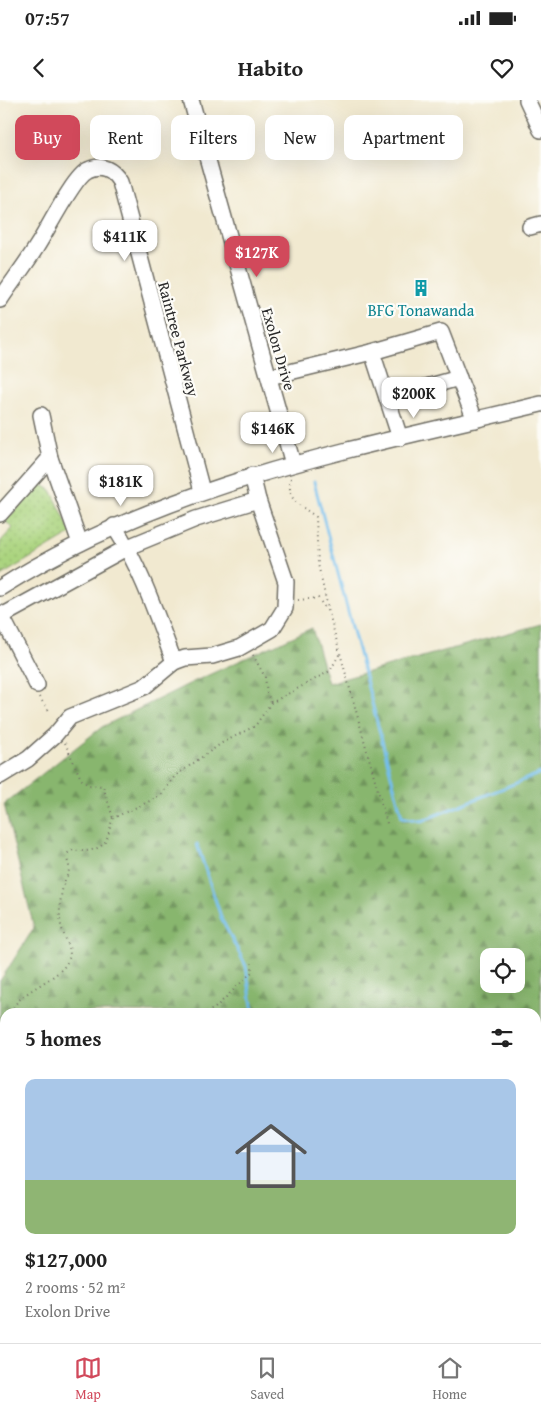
<!DOCTYPE html>
<meta charset="utf-8">
<style>
body{margin:0;font-family:"Gentium Book Plus",serif;background:#f2f2f2;color:#222;height:100vh;display:flex;flex-direction:column;font-size:19px;white-space:nowrap}
*{box-sizing:border-box;margin:0}
p{font-size:16px;color:#767676}
.icon{flex:none;width:28px;height:28px;fill:none;stroke:currentColor;stroke-width:2;stroke-linecap:round;stroke-linejoin:round}
.map{position:relative;flex:1;overflow:hidden}
.panel{position:absolute;left:0px;top:908px;width:541px;height:336px;display:flex;flex-direction:column;background:#fff;border-radius:15px 15px 0 0;box-shadow:0 5px 20px #0002}
.panel>*{flex:none}
.guide{position:absolute;left:15px;top:15px;width:511px;height:45px;display:flex;gap:10px}
.tools{position:absolute;left:480px;top:848px;display:grid;gap:10px}
.tools a{display:grid;place-items:center;width:45px;height:45px;border-radius:10px;background:#fff;box-shadow:0 5px 20px #0002;font-size:25px}
.price{position:absolute;translate:-50% -42px;padding:0 11px;border-radius:10px;background:#fff;color:#222;font-size:16px;line-height:32px;filter:drop-shadow(0 1px 2px #0008)}
.price::after{content:'';position:absolute;left:50%;top:30px;width:15px;height:11px;margin-left:-8px;background:inherit;clip-path:polygon(0 0,100% 0,50% 100%)}
.price.on{background:#d1495b;color:#fff}
ul{padding:0;list-style:none}
li{display:grid;align-content:center;gap:10px;height:265px;padding:0 25px}
li span{display:grid;place-items:center;height:155px;border-radius:10px;color:#555}
li>.icon{margin-inline-start:auto}
span .icon{width:90px;height:90px;fill:#fffc;stroke-width:1}
li b{font-size:21px}
h2{display:flex;justify-content:space-between;align-items:center;height:60px;padding:0 25px;font-size:21px}
.pill{padding:0 18px;border-radius:10px;background:#fff;box-shadow:0 5px 20px #0002;font-size:18px;line-height:45px}
.pill.on{background:#d1495b;color:#fff}
.status{display:flex;justify-content:space-between;align-items:center;height:35px;padding:0 25px;background:#fff;direction:ltr}
.status svg{height:14px;fill:currentColor}
header{display:flex;justify-content:space-between;align-items:center;height:65px;padding:0 25px;background:#fff;font-size:22px;font-weight:600}
.tabs{display:flex;justify-content:space-around;align-items:center;height:70px;border-top:1px solid #e0e0e0;background:#fff;font-size:14px;color:#767676}
.tabs a{display:grid;justify-items:center;gap:2px}
.tabs .on{color:#d1495b}
.map>svg:first-child{display:block}
.grass{fill:url(#grass-dots);stroke:#6b8055}
.forest{fill:url(#forest-firs);stroke:#5a704c;fill-rule:evenodd}
.water{fill:url(#water-waves);stroke:#4f748c}
.lines{fill:none;stroke-linecap:round;stroke-linejoin:round}
.stream{stroke:#73beec;stroke-width:3}
.minor-casing{stroke:#706e65;stroke-width:18}
.path{stroke:#706e65;stroke-width:2;stroke-dasharray:1 4;stroke-linecap:butt}
.minor{stroke:#fff;stroke-width:15}
.labels{text-anchor:middle;dominant-baseline:central;stroke-width:4.5;stroke-linejoin:round;paint-order:stroke}
.culture-label{font-size:16px;fill:#0d838f;stroke:#fdfcf7}
.street-label{font-size:16px;fill:#2b2b2b;stroke:#fdfcf7}
</style>
<div class="status"><b>07:57</b><svg viewBox="0 0 49 12"><path d="M0 12V9h3v3zM5 12V6h3v6zM10 12V3h3v9zM15 12V0h3v12zM26 1h20v11H26zM47 4h2v5h-2z"/></svg></div>
<header><svg class="icon" aria-label="back" viewBox="0 0 24 24"><path d="M15 5l-7 7 7 7"/></svg>Habito<svg class="icon" aria-label="heart" viewBox="0 0 24 24"><path d="M12 20l-8-8c-3-5 5-10 8-4 3-6 11-1 8 4z"/></svg></header>
<div class="map">
<svg width="541" height="1243" viewBox="0 0 541 1243">
<defs>
<pattern id="grass-dots" width="8" height="8" patternUnits="userSpaceOnUse" patternTransform="scale(1.25)"><rect width="8" height="8" fill="#abd47f"/><path d="M2 2h.1M6 6h.1" fill="none" stroke="#93b66e" stroke-width="1.8" stroke-linecap="round"/></pattern>
<pattern id="forest-firs" width="22" height="20" patternUnits="userSpaceOnUse" patternTransform="scale(1.25)"><rect width="22" height="20" fill="#88b66e"/><path d="M5 1l3.5 6h-7zM16 11l3.5 6h-7z" fill="#6f945b"/></pattern>
<pattern id="water-waves" width="16" height="10" patternUnits="userSpaceOnUse" patternTransform="scale(1.25)"><rect width="16" height="10" fill="#73beec"/><path d="M0 5q4-4 8 0t8 0" fill="none" stroke="#5f9bbf"/></pattern>
</defs>
<rect width="100%" height="100%" fill="#fdfcf7"/>
<filter id="ink" filterUnits="userSpaceOnUse"><feTurbulence type="fractalNoise" baseFrequency=".02" numOctaves="2"/><feDisplacementMap in="SourceGraphic" scale="10" xChannelSelector="R" yChannelSelector="G"/><feConvolveMatrix kernelMatrix="1 2 1 2 8 2 1 2 1" color-interpolation-filters="sRGB"/></filter>
<filter id="wash" filterUnits="userSpaceOnUse"><feTurbulence type="fractalNoise" baseFrequency=".0096" numOctaves="4" result="noise"/><feDisplacementMap in="SourceGraphic" scale="20" xChannelSelector="R" yChannelSelector="G"/><feGaussianBlur stdDeviation="1.12" result="paint"/><feColorMatrix in="noise" values="0 0 0 0 0 0 0 0 0 0 0 0 0 0 0 0 0 1.4 0 .05"/><feComposite in="paint" operator="in"/></filter>
<g filter="url(#wash)">
<rect width="100%" height="100%" fill="#f1e9d0"/>
<polygon class="grass" points="40,384 51,390 72,433 0,476 0,442 13,428 5,421"/>
<path class="forest" d="M541,524V973H536V912H5V1016H0V881L34,828L4,704L102,627L193,582L312,528L328,583ZM489,856H516V884H489Z"/>
<g class="water">
<polygon points="536,1135 541,1135 541,1243 480,1239 536,1239"/>
<polygon points="91,1239 370,1239 343,1243 82,1243"/>
</g>
<g class="lines">
<g class="stream">
<polyline points="314,382 402,717 421,721 541,673"/>
<polyline points="197,744 222,820 246,866 253,912"/>
</g>
</g>
</g>
<g filter="url(#ink)">
<g class="lines">
<g class="minor-casing">
<g id="minor">
<polyline points="191,0 293,364"/>
<polyline points="527,0 541,30"/>
<polyline points="530,127 541,124"/>
<path d="M0,200C12,182 26,164 37,146C47,131 74,76 88,70C101,63 113,70 120,82L202,391"/>
<polyline points="269,277 372,252"/>
<polyline points="387,298 459,278"/>
<polyline points="41,315 50,358 80,443"/>
<polyline points="400,338 372,252 441,232 475,320"/>
<polyline points="0,414 50,358"/>
<path d="M114,426C141,468 157,516 174,562"/>
<path d="M0,488C165,383 354,349 541,304"/>
<polyline points="0,513 37,585"/>
<polyline points="0,517 128,447 196,419 258,400 252,375"/>
<polyline points="0,676 28,659 55,635 70,617 144,587 174,562 185,558 212,556 239,548 272,529 285,508 286,482 258,400"/>
<polyline points="536,1091 541,1091"/>
<polyline points="0,1235 5,1232"/>
</g>
</g>
<g class="path">
<path d="M291,378C286,401 299,404 316,417L318,464L329,513L388,727"/>
<polyline points="298,500 318,498 328,512"/>
<polyline points="253,555 265,577 267,593 271,603"/>
<polyline points="39,597 51,613"/>
<polyline points="65,643 81,679 88,685 103,686 113,718"/>
<path d="M11,912C19,892 48,884 63,868C77,852 66,844 62,829C58,817 60,796 64,783C65,779 69,774 69,769C70,765 66,759 66,754L73,750C84,753 103,750 107,738C110,731 110,725 113,718L152,700L161,695L175,676L222,643L255,626L271,603L330,571L340,553"/>
<polyline points="206,912 214,909 252,872 252,863"/>
<polyline points="0,934 5,925"/>
<polyline points="0,974 5,973"/>
</g>
<use href="#minor" class="minor"/>
</g>
</g>
<defs>
<g id="building-bare" transform="scale(1.35)"><path d="M-4-6H4V6H1V3H-1V6H-4ZM-2.5-4.3h1.7v1.8h-1.7ZM.8-4.3h1.7v1.8H.8ZM-2.5-1h1.7V.8h-1.7ZM.8-1h1.7V.8H.8Z" fill="#0f9aa8" stroke="#fdfcf7" stroke-width="2.5" paint-order="stroke"/></g>
</defs>
<g fill-rule="evenodd">
<use href="#building-bare" x="421" y="188"/>
</g>
<g class="labels">
<g class="culture-label">
<text x="421" y="210">BFG Tonawanda</text>
</g>
<g class="street-label">
<text transform="translate(179 239) rotate(75)">Raintree Parkway</text>
<text transform="translate(279 249) rotate(74)">Exolon Drive</text>
</g>
</g>
</svg>
<div class="tools">
<a><svg class="icon" aria-label="locate" viewBox="0 0 24 24"><circle cx="12" cy="12" r="6"/><path d="M12 2v4M12 18v4M2 12h4M18 12h4"/></svg></a>
</div>
<b class="price" style="left:125px;top:162px">$411K</b>
<b class="price on" style="left:257px;top:178px">$127K</b>
<b class="price" style="left:414px;top:319px">$200K</b>
<b class="price" style="left:273px;top:354px">$146K</b>
<b class="price" style="left:121px;top:407px">$181K</b>
<div class="guide">
<a class="pill on">Buy</a>
<a class="pill">Rent</a>
<a class="pill">Filters</a>
<a class="pill">New</a>
<a class="pill">Apartment</a>
</div>
<section class="panel">
<h2>5 homes<svg class="icon" aria-label="filters" viewBox="0 0 24 24"><path d="M4 7h16M4 17h16"/><circle cx="9" cy="7" r="2"/><circle cx="15" cy="17" r="2"/></svg></h2>
<ul>
<li><span style="background:linear-gradient(#a9c7e8 65%,#8fb573 0)"><svg class="icon" aria-label="home" viewBox="0 0 24 24"><path d="M3 11l9-7 9 7M6 9v11h12V9"/></svg></span><div><b>$127,000</b><p>2 rooms · 52 m²</p><p>Exolon Drive</p></div></li>
</ul>
</section>
</div>
<nav class="tabs">
<a class="on"><svg class="icon" aria-label="map" viewBox="0 0 24 24"><path d="M3 6l6-2 6 2 6-2v14l-6 2-6-2-6 2zM9 4v14M15 6v14"/></svg>Map</a>
<a><svg class="icon" aria-label="saved" viewBox="0 0 24 24"><path d="M7 4h10v16l-5-4-5 4z"/></svg>Saved</a>
<a><svg class="icon" aria-label="home" viewBox="0 0 24 24"><path d="M3 11l9-7 9 7M6 9v11h12V9"/></svg>Home</a>
</nav>
